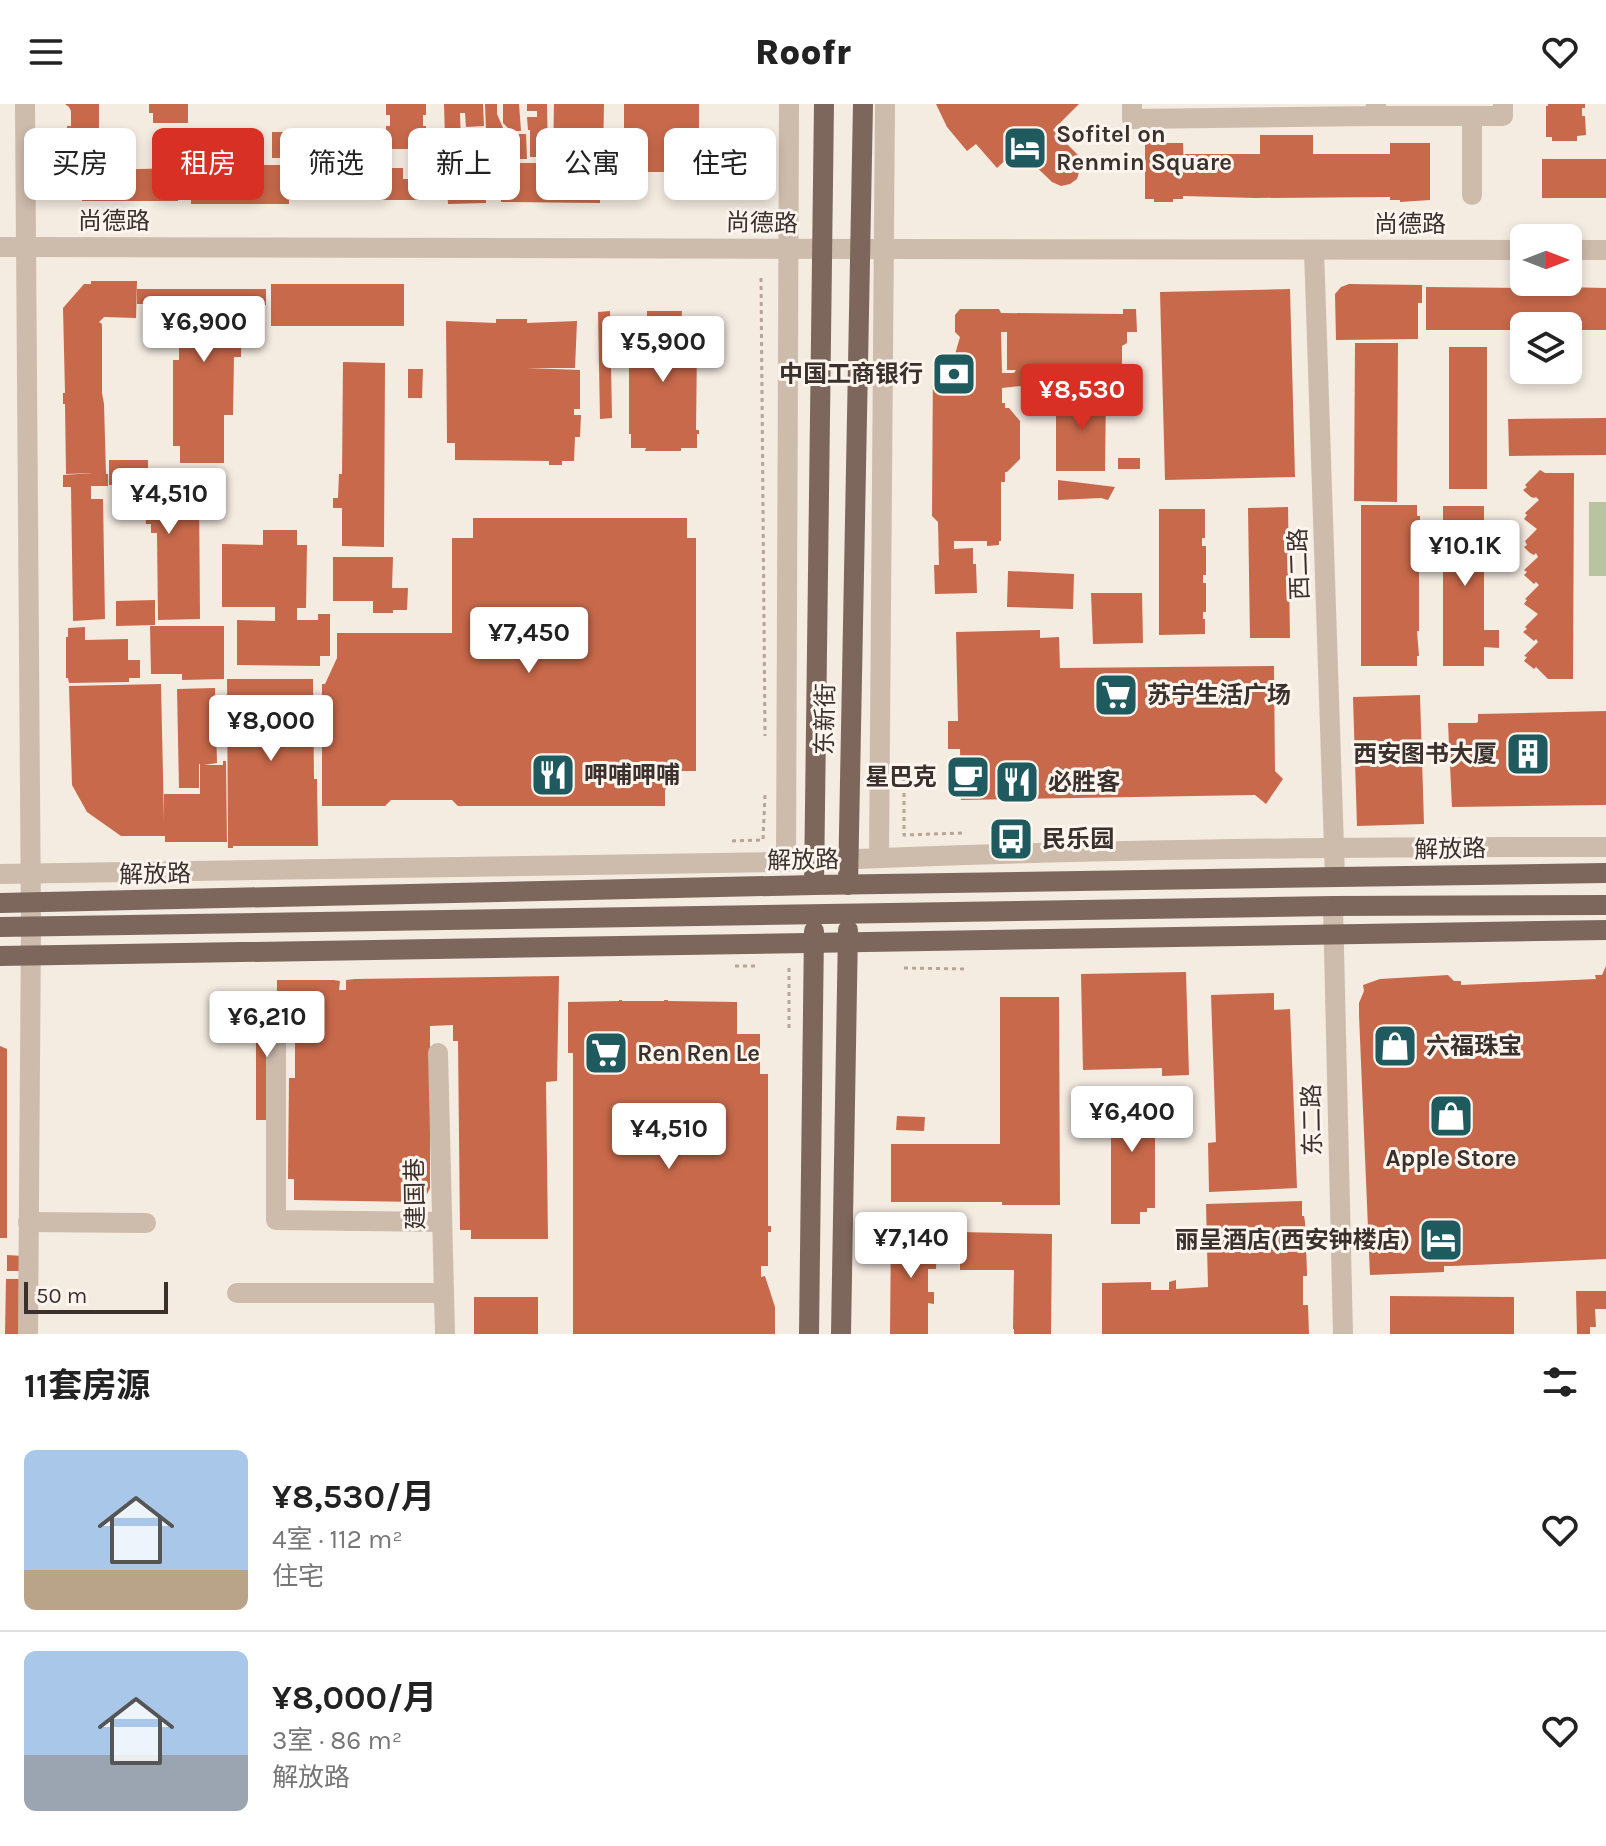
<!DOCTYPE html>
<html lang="zh">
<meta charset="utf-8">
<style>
body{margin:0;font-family:Karla,"Noto Sans SC",sans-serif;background:#f2f2f2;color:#222;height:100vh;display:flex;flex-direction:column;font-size:30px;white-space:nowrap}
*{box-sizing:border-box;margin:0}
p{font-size:26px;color:#767676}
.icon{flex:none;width:44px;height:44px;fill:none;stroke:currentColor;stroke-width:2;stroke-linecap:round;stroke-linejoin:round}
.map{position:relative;height:1230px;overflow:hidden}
.sheet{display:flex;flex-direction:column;background:#fff;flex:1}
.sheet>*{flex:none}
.top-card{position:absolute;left:24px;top:24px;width:800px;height:72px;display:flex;gap:16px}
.needle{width:52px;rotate:90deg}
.tools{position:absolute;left:1510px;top:120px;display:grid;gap:16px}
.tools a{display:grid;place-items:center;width:72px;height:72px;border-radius:12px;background:#fff;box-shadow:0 4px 12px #0003;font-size:40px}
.scale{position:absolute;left:24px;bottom:20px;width:144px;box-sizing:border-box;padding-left:8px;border:4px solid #3b302b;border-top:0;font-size:22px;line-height:28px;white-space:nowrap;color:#3b302b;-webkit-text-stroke:6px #fbf5ee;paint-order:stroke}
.price{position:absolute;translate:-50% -68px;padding:0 18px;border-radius:8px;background:#fff;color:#222;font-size:26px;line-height:52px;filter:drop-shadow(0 2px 4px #0008)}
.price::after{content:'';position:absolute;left:50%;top:48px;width:24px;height:18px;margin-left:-12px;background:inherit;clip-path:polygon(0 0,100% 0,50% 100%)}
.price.current{background:#d93025;color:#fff}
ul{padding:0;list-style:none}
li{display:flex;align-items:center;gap:24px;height:200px;padding:0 24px}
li+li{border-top:2px solid #e0e0e0}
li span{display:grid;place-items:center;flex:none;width:224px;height:160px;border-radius:12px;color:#555}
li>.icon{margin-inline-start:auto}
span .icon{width:96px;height:96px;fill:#fffc;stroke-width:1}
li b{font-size:34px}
h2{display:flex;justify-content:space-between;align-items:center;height:96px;padding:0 24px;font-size:34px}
.chip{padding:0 28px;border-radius:12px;background:#fff;box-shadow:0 4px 12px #0003;font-size:28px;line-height:72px}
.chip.current{background:#d93025;color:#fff}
header{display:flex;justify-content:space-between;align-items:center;height:104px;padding:0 24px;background:#fff;font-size:36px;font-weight:800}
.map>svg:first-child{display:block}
.green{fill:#b8c4a0}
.building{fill:#c8694b;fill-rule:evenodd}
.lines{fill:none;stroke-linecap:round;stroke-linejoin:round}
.path{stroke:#b9a596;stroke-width:3;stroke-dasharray:4 4;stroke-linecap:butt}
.minor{stroke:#cdbbac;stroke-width:20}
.major{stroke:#7d675c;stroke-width:20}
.labels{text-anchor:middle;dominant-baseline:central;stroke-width:6;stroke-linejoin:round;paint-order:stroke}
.poi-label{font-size:24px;font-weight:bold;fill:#3b302b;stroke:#fbf5ee;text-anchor:start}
.street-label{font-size:24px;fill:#3b302b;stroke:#fbf5ee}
</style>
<header><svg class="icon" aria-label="menu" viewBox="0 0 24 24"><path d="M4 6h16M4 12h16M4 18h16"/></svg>Roofr<svg class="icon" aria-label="heart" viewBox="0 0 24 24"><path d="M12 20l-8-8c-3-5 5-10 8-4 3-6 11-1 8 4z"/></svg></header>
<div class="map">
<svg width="1606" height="1230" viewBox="0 0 1606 1230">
<rect width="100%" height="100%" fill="#f4ebe1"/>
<rect class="green" x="1589" y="398" width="17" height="74"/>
<g class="building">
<polygon points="65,0 99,0 99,30 103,30 104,66 177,64 178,97 82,97 82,80 76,76 75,67 72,66 71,32 67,31 67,22 71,22 71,7 69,3"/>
<polygon points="149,0 188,0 188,19 153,19 153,9 149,9"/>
<polygon points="386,0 426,0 426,11 423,11 423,22 426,22 426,34 420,34 420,45 390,45 390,33 386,33 386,22 390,22 390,11 386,11"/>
<polygon points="444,0 483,0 484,22 466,23 465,9 460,9 462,70 446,70"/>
<polygon points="485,0 497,0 497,10 506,31 507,52 487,53"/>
<polygon points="503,0 519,0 521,27 511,27 503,19"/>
<polygon points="527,0 547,0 548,53 530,53 530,26 528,26 527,13 537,13 537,7 527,7"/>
<polygon points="554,0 604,0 603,57 553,56"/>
<polygon points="624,0 699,0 699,47 678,68 624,68"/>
<polygon points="936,0 1079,0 1053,26 1079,52 1081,62 1077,75 1070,80 1061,82 1052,78 1026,53 1024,55 1023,59 1019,58 1012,50 997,64 976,40 967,47 947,23"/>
<polygon points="1548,0 1585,0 1585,4 1582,4 1582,12 1585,12 1586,31 1577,32 1577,37 1552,37 1552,33 1546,33 1546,2 1548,2"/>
<polygon points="180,28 230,29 230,44 191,43 191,50 180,50"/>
<rect x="272" y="28" width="18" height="26"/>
<polygon points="512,30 526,30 527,55 512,55"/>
<polygon points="1260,31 1313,31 1313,50 1390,50 1390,39 1430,39 1430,96 1400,98 1400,96 1390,96 1390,93 1255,94 1183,92 1183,95 1173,95 1173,98 1154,98 1154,95 1145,95 1145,39 1183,39 1184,64 1185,50 1260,50"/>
<polygon points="464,35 484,35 486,99 448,100 447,78 465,78"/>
<polygon points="291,48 305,49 304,65 290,64"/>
<rect x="1542" y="55" width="64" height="39"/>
<polygon points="501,59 600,59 600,99 501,98"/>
<polygon points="356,60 392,60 392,64 403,64 403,75 419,75 419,96 289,96 289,100 191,100 191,70 198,70 198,61 290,61 290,71 329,68 329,71 350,71 350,76 356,76"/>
<polygon points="91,177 137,177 136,214 104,213 99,218 102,220 102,289 104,300 106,370 108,370 108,382 91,382 91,395 103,395 105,515 73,517 71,383 63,383 63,371 93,369 66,370 65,300 63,300 63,289 65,289 63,204 84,180 91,180"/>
<rect x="271" y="180" width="133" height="42"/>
<polygon points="1349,180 1422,181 1422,199 1418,199 1418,235 1336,236 1335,190 1341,183"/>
<polygon points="1426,183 1525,184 1525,187 1561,187 1561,183 1606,184 1606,226 1568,226 1568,222 1524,222 1524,226 1426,226"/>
<polygon points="137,185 266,185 266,201 242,201 241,253 234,253 233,311 224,311 224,359 180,359 180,342 173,342 173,256 179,256 179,232 174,232 174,213 179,213 180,200 137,200"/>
<polygon points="1290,185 1295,373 1165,376 1160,188"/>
<path d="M960,205H999L1001,209L1123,210V205H1136L1137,228H1127V239L1122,242V264H1118V266H1039L1037,289L1030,284L1021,282L1002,284V299H1005V304H1009L1020,317V355L1007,368H1005V378H1001V437H999V441L987,442V437H954V445L973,444V460H976L977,489L935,490L934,461H939L938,418L932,412L933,258L938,254H954L960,233L955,228V211ZM1001,228H1007V266H1016L1014,269H1002Z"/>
<polygon points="610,207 612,314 600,315 598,208"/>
<polygon points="647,207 682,207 681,226 697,226 697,240 699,240 699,244 697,244 696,326 699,326 699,330 697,330 697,344 681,344 681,347 645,347 646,344 631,344 631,330 629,330 629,239 631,239 631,218 647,218"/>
<polygon points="496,215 527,215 527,219 577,217 575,264 526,264 580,266 580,305 574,305 574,311 581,311 580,333 575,333 574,357 562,357 562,361 549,361 549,357 455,356 455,339 447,339 446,217 496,219"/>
<polygon points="1355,239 1398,239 1397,398 1354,397"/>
<rect x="1449" y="243" width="38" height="142"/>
<polygon points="343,258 385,259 384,443 342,442 342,404 333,404 333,394 338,394 339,370 342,370"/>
<polygon points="408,265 423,265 422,294 408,294"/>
<polygon points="1066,286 1106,286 1105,367 1056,367 1056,308 1066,308"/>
<polygon points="1606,314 1606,351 1509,352 1508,315"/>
<rect x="1118" y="354" width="22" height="11"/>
<polygon points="109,356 148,356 148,381 206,381 206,390 199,390 200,515 158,516 157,429 151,429 151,420 146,420 145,399 132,399 131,381 109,381"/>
<polygon points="1540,366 1545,369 1574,369 1573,575 1548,575 1536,563 1534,565 1524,557 1527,553 1524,552 1538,538 1536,535 1534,537 1523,528 1527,525 1525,523 1538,510 1524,500 1527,496 1525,495 1539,481 1536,478 1534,480 1524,471 1527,468 1524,466 1538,453 1536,449 1534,451 1530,449 1524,443 1527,441 1525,437 1537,425 1524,415 1527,411 1525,409 1539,396 1536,393 1534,394 1531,393 1523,386 1527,383 1525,381"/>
<polygon points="1058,376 1099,381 1115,383 1108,396 1101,394 1058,396"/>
<polygon points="1361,401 1417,401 1417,412 1420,412 1420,444 1417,444 1417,453 1419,453 1419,527 1417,527 1419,552 1417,552 1417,562 1361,562"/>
<polygon points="1443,402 1484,402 1484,526 1499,526 1499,544 1484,543 1484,562 1443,562"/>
<polygon points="1288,403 1290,534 1250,534 1248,404"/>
<polygon points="1159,405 1205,405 1205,434 1202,434 1202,442 1206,442 1206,471 1203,471 1203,479 1206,479 1206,508 1203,508 1203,515 1205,515 1205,530 1159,531"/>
<polygon points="473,414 687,414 687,434 696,434 696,667 680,667 665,686 665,702 458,702 452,696 391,696 385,702 322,702 322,580 325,580 337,554 337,529 452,529 452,434 473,434"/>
<polygon points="263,426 297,426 297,441 307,441 306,504 297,504 297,516 318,516 318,510 330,510 330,552 320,552 320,562 237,561 237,516 275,517 275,503 222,503 222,440 263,441"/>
<polygon points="333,453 393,453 392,484 408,484 407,506 393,506 393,509 373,509 373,497 333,497"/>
<polygon points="1008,467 1074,470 1073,505 1007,503"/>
<polygon points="1091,489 1142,489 1143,539 1093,540"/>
<polygon points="155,496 155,521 116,522 116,497"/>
<polygon points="150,522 224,522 224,575 182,576 182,570 151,570"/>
<polygon points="85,523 85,536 128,535 128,556 140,556 140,574 129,574 129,578 69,579 68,574 66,574 66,533 68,533 68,524"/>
<polygon points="1040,526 1040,534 1059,533 1060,564 1274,562 1275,667 1283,675 1266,700 1255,691 961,696 960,645 948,645 948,617 958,617 956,528"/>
<polygon points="227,575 313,575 314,675 317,675 318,742 233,742 233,744 228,744"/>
<polygon points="161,580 164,718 164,690 200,690 200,660 199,660 199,684 179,684 177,585 215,584 217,659 204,661 223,661 223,657 226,657 227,738 165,738 165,732 121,732 87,708 72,681 69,582"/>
<polygon points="1420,591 1424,720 1357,722 1353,593"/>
<polygon points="1606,607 1606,701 1452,703 1448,619 1476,619 1478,618 1478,610"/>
<polygon points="1606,862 1606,1155 1452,1162 1444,1162 1444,1168 1370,1171 1359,911 1359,899 1364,887 1363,881 1380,875 1448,871 1454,877 1461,877 1461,881 1596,875 1595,871 1602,871"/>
<polygon points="1186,868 1189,971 1162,972 1162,964 1083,966 1081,870"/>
<polygon points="559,872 557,977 546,978 548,1135 471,1135 471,1126 460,1126 458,937 453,937 453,921 430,922 430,1084 425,1094 419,1098 294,1096 294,1075 288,1075 289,974 295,974 295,900 277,899 277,876 334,876 340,877 339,886 346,886 346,876 355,875"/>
<polygon points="256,887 275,887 275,948 282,1016 256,1016"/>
<polygon points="1274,889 1274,906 1290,905 1297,1084 1209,1088 1208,1039 1216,1038 1211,891"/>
<polygon points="1000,893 1059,893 1060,1101 1002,1101 1002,1098 891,1098 891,1040 1000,1040"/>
<polygon points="619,896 622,896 622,897 664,897 664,896 668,896 668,897 737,898 737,930 760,930 760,970 768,970 768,1122 771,1122 771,1128 768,1128 768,1162 761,1162 761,1173 765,1172 775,1203 775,1230 573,1230 573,949 568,949 568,898 619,897"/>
<polygon points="0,942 7,945 7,1134 0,1134"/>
<polygon points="1111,985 1155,985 1155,1104 1147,1104 1147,1108 1140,1108 1140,1120 1111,1120"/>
<polygon points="897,1012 925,1013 924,1027 896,1026"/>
<polygon points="1302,1097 1302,1112 1304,1112 1305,1118 1307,1168 1307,1172 1303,1172 1303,1201 1308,1201 1309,1230 1102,1230 1102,1179 1151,1178 1151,1186 1169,1186 1169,1178 1176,1176 1176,1185 1208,1183 1206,1100"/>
<polygon points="891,1125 937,1126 936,1165 928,1165 928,1188 934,1188 934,1200 928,1199 928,1230 890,1230"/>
<polygon points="960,1128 1052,1130 1051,1230 1014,1230 1014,1225 1013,1225 1014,1166 960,1166"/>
<polygon points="7,1151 22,1152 22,1167 7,1167"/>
<polygon points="6,1175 21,1175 20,1230 5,1230"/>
<polygon points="1576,1187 1606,1187 1606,1205 1595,1205 1596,1223 1590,1223 1590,1230 1577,1230"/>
<polygon points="1390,1192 1514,1193 1514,1230 1390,1230"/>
<rect x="474" y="1193" width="64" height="37"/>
</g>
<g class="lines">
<g class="path">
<polyline points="761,174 765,632"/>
<polyline points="904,665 904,731 963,729"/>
<polyline points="732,737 763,736 765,691"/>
<polyline points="735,862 759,862"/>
<polyline points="904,864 968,865"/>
<polyline points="789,924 789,863"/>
</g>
<g class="minor">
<polyline points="25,0 31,822 28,1230"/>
<polyline points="1132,0 1132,15 1375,12 1376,0"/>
<polyline points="1375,12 1503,12 1503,0"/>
<polyline points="1472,12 1472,91"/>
<path d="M0,143C508,145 1016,145 1524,146"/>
<polyline points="1314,146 1335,773"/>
<polyline points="1568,146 1606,146"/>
<polyline points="879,754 885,0"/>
<polyline points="786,758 789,0"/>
<path d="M0,770L786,758C1059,745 1333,743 1606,743"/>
<polyline points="1333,802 1343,1230"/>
<polyline points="276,932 276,1116 442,1118"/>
<polyline points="438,949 445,1230"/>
<polyline points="28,1118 146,1119"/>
<polyline points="237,1189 444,1189"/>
</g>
<g class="major">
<polyline points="814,781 824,0"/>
<polyline points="848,781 863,0"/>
<polyline points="0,799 814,781 1606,769"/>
<polyline points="0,823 1333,802 1606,801"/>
<polyline points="0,852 1606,826"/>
<polyline points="809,1230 814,827"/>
<polyline points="841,1230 848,826"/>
</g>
</g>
<defs>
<g id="hotel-square" transform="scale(2.3)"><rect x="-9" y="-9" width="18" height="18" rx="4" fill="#1f5a5e" stroke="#fbf5ee"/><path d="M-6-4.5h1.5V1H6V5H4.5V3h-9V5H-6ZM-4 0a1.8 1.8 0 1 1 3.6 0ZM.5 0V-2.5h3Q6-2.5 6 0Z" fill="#fff"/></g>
<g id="bank-square" transform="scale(2.3)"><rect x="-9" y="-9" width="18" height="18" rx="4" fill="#1f5a5e" stroke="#fbf5ee"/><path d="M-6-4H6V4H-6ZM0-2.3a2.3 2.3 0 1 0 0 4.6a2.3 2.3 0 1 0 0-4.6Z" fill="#fff"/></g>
<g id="supermarket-square" transform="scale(2.3)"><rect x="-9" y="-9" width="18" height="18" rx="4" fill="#1f5a5e" stroke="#fbf5ee"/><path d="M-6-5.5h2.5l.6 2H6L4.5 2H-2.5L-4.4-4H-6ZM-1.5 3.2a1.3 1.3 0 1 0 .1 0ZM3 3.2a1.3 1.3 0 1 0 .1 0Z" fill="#fff"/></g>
<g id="building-square" transform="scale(2.3)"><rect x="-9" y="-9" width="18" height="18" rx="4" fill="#1f5a5e" stroke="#fbf5ee"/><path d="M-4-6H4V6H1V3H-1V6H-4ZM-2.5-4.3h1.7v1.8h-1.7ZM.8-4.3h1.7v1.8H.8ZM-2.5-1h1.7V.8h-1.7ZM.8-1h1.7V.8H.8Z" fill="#fff"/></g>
<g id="restaurant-square" transform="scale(2.3)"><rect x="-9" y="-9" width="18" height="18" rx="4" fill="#1f5a5e" stroke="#fbf5ee"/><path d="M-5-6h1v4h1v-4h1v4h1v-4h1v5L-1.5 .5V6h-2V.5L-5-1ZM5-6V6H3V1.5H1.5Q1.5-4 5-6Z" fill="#fff"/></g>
<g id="cafe-square" transform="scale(2.3)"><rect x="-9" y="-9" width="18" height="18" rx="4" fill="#1f5a5e" stroke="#fbf5ee"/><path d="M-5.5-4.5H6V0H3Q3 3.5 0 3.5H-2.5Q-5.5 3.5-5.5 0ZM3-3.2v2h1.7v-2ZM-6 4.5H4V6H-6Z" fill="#fff"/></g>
<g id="bus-square" transform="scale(2.3)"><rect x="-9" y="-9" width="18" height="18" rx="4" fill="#1f5a5e" stroke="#fbf5ee"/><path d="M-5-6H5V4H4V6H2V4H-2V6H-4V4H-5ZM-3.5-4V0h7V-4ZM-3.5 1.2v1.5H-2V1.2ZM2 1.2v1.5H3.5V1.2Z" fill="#fff"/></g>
<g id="shop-square" transform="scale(2.3)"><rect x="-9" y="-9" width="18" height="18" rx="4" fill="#1f5a5e" stroke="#fbf5ee"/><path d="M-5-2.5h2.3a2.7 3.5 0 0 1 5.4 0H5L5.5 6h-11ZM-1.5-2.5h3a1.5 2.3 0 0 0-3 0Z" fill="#fff"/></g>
</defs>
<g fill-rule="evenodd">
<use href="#hotel-square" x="1025" y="44"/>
<use href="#bank-square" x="954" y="270"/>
<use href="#supermarket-square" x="1116" y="591"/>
<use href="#building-square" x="1528" y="650"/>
<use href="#restaurant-square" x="553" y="671"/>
<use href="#cafe-square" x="968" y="673"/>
<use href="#restaurant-square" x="1017" y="678"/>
<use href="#bus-square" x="1011" y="735"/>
<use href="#shop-square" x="1395" y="942"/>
<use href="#supermarket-square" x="606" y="949"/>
<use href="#shop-square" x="1451" y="1012"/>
<use href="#hotel-square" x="1441" y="1136"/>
</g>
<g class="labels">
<g class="poi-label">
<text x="1056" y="30">Sofitel on<tspan x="1056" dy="28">Renmin Square</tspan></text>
<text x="923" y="270" text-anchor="end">中国工商银行</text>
<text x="1147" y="591">苏宁生活广场</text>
<text x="1497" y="650" text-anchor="end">西安图书大厦</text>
<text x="584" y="671">呷哺呷哺</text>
<text x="937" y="673" text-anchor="end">星巴克</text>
<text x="1048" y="678">必胜客</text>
<text x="1042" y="735">民乐园</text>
<text x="1426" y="942">六福珠宝</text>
<text x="637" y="949">Ren Ren Le</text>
<text x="1451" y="1054" text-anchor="middle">Apple Store</text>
<text x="1410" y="1136" text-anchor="end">丽呈酒店(西安钟楼店)</text>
</g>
<g class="street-label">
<text x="114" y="117">尚德路</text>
<text transform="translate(762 119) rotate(1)">尚德路</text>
<text x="1410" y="120">尚德路</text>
<text transform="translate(1299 460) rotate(-92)">西二路</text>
<text transform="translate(825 615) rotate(-89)">东新街</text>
<text transform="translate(1450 745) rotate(-1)">解放路</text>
<text transform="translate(803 756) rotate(-1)">解放路</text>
<text transform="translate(155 770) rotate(-1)">解放路</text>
<text transform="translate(1312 1016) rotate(-91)">东二路</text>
<text transform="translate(415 1090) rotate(-91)">建国巷</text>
</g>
</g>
</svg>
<div class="tools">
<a><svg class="needle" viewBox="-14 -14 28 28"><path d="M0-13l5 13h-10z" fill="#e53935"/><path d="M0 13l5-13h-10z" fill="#767676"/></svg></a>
<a><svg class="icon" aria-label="layers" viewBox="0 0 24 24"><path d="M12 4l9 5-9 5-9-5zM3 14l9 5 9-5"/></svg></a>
</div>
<div class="scale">50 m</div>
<b class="price" style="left:204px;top:260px">¥6,900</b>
<b class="price" style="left:663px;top:280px">¥5,900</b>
<b class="price current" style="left:1082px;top:328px">¥8,530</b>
<b class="price" style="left:169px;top:432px">¥4,510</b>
<b class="price" style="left:1465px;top:484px">¥10.1K</b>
<b class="price" style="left:529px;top:571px">¥7,450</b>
<b class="price" style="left:271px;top:659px">¥8,000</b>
<b class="price" style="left:267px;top:955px">¥6,210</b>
<b class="price" style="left:1132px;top:1050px">¥6,400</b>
<b class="price" style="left:669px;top:1067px">¥4,510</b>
<b class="price" style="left:911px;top:1176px">¥7,140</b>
<div class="top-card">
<a class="chip">买房</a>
<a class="chip current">租房</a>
<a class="chip">筛选</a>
<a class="chip">新上</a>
<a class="chip">公寓</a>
<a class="chip">住宅</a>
</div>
</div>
<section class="sheet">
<h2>11套房源<svg class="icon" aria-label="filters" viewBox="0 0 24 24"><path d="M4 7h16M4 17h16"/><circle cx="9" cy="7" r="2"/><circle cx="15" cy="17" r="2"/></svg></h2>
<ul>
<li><span style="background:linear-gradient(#a9c7e8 75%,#b9a48a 0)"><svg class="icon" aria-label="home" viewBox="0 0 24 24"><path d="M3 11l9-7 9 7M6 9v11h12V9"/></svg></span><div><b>¥8,530/月</b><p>4室 · 112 m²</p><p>住宅</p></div><svg class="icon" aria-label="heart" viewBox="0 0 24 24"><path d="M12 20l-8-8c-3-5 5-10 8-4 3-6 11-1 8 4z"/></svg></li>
<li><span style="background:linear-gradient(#a9c7e8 65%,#9aa5b1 0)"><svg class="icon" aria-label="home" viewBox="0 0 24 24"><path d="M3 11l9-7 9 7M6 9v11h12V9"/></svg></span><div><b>¥8,000/月</b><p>3室 · 86 m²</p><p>解放路</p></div><svg class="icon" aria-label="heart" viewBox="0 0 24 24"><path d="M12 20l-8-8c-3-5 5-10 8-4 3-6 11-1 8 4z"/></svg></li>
</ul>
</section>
